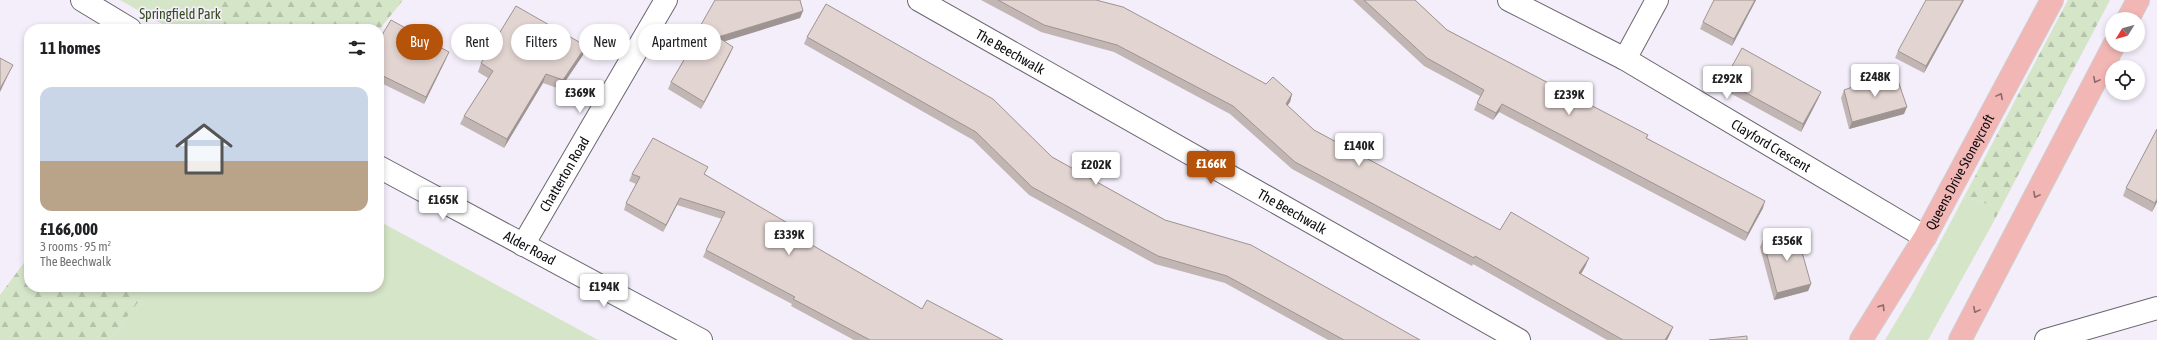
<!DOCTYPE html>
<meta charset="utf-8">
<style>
body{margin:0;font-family:"Asap Condensed",sans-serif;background:#f6f6f6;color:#202124;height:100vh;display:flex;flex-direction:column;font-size:15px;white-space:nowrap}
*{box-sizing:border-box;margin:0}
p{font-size:13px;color:#757577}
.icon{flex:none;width:22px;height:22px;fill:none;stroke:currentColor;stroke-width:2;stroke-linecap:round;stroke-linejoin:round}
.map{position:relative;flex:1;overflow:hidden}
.sheet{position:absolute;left:24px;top:24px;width:360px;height:268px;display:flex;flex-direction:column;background:#fff;border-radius:16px;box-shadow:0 2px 6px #0003}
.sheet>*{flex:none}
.guide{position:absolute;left:396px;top:24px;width:380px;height:36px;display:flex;gap:8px}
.needle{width:26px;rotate:233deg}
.buttons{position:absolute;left:2105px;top:12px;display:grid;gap:8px}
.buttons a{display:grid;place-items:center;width:40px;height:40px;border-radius:50%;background:#fff;box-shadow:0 2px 6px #0003;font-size:20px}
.price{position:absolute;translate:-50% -34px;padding:0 9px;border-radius:4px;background:#fff;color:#222;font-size:13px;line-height:26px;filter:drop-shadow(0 1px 2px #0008)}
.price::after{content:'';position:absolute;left:50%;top:24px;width:12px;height:9px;margin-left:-6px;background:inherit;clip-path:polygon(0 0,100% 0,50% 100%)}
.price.current{background:#b45309;color:#fff}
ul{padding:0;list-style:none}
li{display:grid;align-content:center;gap:8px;height:212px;padding:0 16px}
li+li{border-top:1px solid #e0e0e0}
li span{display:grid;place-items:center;height:124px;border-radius:12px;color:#555}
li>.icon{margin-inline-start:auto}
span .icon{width:72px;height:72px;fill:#fffc;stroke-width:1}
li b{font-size:17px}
h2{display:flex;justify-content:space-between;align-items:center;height:48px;padding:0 16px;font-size:17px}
.tag{padding:0 14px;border-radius:18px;background:#fff;box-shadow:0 2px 6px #0003;font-size:14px;line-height:36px}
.tag.current{background:#b45309;color:#fff}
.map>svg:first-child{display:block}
.green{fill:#d5e5c8}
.forest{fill:url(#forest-firs)}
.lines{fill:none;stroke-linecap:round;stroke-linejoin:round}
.minor-casing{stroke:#6b6670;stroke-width:24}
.highway-casing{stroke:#cececf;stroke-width:24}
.minor{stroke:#fff;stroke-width:22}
.highway{stroke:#f2b7b5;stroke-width:22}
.wall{fill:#c2b6b4}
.shaded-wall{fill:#9e9492}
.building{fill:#e2d4d1;stroke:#9e9492}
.oneway{stroke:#8a6a6a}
.labels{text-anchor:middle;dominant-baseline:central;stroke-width:3.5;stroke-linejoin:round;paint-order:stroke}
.park-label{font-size:14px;fill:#364c1f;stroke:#f3eef9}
.street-label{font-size:14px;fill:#0c0b0e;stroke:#f3eef9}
</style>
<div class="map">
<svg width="2157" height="340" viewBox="0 0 2157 340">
<defs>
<pattern id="forest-firs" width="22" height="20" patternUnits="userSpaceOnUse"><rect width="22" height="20" fill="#d5e5c8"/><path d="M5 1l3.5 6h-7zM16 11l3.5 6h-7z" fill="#b6c3ab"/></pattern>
</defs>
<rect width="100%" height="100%" fill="#f3eef9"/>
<g class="green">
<polygon points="120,0 226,0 204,29 171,29"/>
<polygon points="1964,197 1994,206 1994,221 1928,340 1885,340 1912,295"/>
<polygon points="379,221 598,340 109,340 150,287 379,287"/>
</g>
<g class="forest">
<polygon points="226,0 403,0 379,30 204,29"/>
<polygon points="2068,0 2110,0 1994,221 1994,206 1964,197"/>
<polygon points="29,256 29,287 150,287 109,340 0,340 0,295"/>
</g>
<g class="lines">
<g class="minor-casing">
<g id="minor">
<polyline points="82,0 130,29"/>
<path id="s1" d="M919,0L1519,340"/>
<path id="s2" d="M1509,0L1625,59L1925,237"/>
<polyline points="1625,59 1657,0"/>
<path id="s3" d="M379,167L701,340"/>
<path id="s4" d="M523,245L666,0"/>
<polyline points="2046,340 2157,308"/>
</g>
</g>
<g class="highway-casing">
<g id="highway">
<polyline points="2128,19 2138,0"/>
<path id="s5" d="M1861,340L1925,237L2052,0"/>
<polyline points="1960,340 2114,45"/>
</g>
</g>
<use href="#minor" class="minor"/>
<use href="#highway" class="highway"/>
</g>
<g class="wall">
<polygon points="981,0 1096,0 1266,84 1292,94 1290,102 1287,106 1314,130 1500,230 1586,265 1581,274 1673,327 1670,334 1667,340 1607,340 1473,264 1472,266 1292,169 1230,114 1114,52 1041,32"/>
<polygon points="1353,0 1415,0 1447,30 1648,135 1647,138 1763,208 1745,241 1499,112 1493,120 1474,110 1480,96 1424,66"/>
<polygon points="1756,0 1732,46 1700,29 1703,22"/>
<polygon points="1964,0 1924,73 1895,58 1898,51"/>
<polygon points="803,11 800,18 724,41 730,54 701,109 668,89 671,82 688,52 686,53 689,46"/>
<polygon points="807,37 1052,157 1165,220 1420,340 1328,340 1225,283 1155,264 1029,195 973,140 804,44"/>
<polygon points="379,40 446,59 424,104 379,82"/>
<polygon points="583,55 560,89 543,83 504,148 460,124 464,116 488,78 478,72 481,63"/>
<polygon points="1724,81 1821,92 1818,99 1801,132 1721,88"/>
<polygon points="1844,90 1904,114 1849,129 1841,98"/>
<polygon points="29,129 29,143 24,141"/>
<polygon points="2157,129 2157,202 2152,212 2123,196 2126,188"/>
<polygon points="632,174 705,174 801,239 922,309 1003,340 854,340 791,306 792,304 703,257 706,250 722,219 677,205 663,232 624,210 626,203 636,184 629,181"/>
<polygon points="1763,240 1811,284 1808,291 1774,300 1760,247"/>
</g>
<g class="shaded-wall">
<polygon points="1755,0 1756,0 1732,46 1734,39"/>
<polygon points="1963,0 1964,0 1924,73 1926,66"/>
<polygon points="803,11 800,18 716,44 718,37"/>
<polygon points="693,45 690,52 686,53 689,46"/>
<polygon points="586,46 583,55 560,89 563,80"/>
<polygon points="733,47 730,54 701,109 704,102"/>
<polygon points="449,52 446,59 424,104 426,97"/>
<polygon points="13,65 9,73 0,92 0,89"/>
<polygon points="546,74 543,83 504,148 507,139"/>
<polygon points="1821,92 1818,99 1801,132 1803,124"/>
<polygon points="1292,94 1290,102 1283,112 1286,104"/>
<polygon points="1502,104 1499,112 1493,120 1496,113"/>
<polygon points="1907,107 1904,114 1849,129 1852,122"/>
<polygon points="680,198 677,205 663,232 666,225"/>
<polygon points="2157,199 2157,202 2152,212 2155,203"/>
<polygon points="1765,201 1763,208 1745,241 1748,233"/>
<polygon points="1589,258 1586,265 1577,281 1579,273"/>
<polygon points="1811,284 1808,291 1774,300 1777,293"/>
<polygon points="1673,327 1670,334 1667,340 1665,340"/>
</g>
<g class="building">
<polygon points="715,0 800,0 803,11 718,37 733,47 704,102 671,82 693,45 689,46"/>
<polygon points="998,0 1096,0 1123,7 1266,84 1273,77 1292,94 1286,104 1314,130 1500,230 1511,212 1589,258 1579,273 1673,327 1665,340 1623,340 1475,256 1474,258 1295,162 1233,106 1117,45 1044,25"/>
<polygon points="1364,0 1415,0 1447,30 1648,135 1646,138 1765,201 1748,233 1502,104 1496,113 1477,103 1484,90 1427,58"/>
<polygon points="1714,0 1755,0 1734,39 1703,22"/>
<polygon points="1926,0 1963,0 1926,66 1898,51"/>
<polygon points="826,4 993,99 1052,157 1165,220 1251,245 1420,340 1344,340 1227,276 1158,256 1032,187 976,132 807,37"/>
<polygon points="516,6 586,46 563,80 546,74 507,139 464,116 493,71 481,63"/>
<polygon points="391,20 449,52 426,97 379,74 379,40"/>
<polygon points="1742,48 1821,92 1803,124 1724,81"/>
<polygon points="0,58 13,65 0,89"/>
<polygon points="1895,72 1907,107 1852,122 1844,90"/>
<polygon points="29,129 29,135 26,133"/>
<polygon points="2157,129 2157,199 2155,203 2126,188"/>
<polygon points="653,138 708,167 704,174 803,232 800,238 922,309 927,300 1003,340 870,340 793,299 795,297 706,250 725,212 680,198 666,225 626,203 640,177 632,174"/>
<polygon points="1796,231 1811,284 1777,293 1763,240"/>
<polygon points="1747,336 1747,340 1709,340"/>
</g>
<defs><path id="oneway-chevron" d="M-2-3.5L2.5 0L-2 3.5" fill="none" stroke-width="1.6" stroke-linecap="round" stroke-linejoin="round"/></defs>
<g class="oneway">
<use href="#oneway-chevron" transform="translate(2096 80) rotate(118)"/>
<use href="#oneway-chevron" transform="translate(2000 96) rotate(-62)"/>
<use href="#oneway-chevron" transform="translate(2036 195) rotate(118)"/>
<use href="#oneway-chevron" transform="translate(1882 307) rotate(-58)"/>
<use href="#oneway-chevron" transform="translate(1976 310) rotate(118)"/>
</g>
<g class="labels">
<g class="park-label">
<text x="180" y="14">Springfield Park</text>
</g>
<g class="street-label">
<text stroke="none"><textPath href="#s1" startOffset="105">The Beechwalk</textPath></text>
<text stroke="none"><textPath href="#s2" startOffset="300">Clayford Crescent</textPath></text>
<text stroke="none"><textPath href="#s5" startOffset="195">Queens Drive Stoneycroft</textPath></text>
<text stroke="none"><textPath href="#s4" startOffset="82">Chatterton Road</textPath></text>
<text stroke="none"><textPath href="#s1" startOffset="429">The Beechwalk</textPath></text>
<text stroke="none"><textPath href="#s3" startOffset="171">Alder Road</textPath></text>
</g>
</g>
</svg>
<div class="buttons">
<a><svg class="needle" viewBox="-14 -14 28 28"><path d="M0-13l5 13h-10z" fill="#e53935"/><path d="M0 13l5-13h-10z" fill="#757577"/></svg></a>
<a><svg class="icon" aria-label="locate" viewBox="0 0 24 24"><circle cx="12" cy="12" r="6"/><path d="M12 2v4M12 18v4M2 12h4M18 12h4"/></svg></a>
</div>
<b class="price" style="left:1875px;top:98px">£248K</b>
<b class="price" style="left:1727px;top:100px">£292K</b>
<b class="price" style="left:580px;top:114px">£369K</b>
<b class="price" style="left:1569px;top:116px">£239K</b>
<b class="price" style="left:1359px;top:167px">£140K</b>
<b class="price current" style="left:1211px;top:185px">£166K</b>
<b class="price" style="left:1096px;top:186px">£202K</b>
<b class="price" style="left:443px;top:221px">£165K</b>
<b class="price" style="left:789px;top:256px">£339K</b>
<b class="price" style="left:1787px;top:262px">£356K</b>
<b class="price" style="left:604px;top:308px">£194K</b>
<div class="guide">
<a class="tag current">Buy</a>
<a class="tag">Rent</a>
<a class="tag">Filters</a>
<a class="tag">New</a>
<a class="tag">Apartment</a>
</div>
<section class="sheet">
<h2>11 homes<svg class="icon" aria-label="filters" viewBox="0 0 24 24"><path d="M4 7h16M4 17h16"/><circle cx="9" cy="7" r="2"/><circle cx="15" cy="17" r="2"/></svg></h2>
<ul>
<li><span style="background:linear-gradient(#c9d6e8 60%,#b9a48a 0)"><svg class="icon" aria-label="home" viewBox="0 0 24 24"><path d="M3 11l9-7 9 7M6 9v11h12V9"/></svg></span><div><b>£166,000</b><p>3 rooms · 95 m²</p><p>The Beechwalk</p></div></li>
</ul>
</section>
</div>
